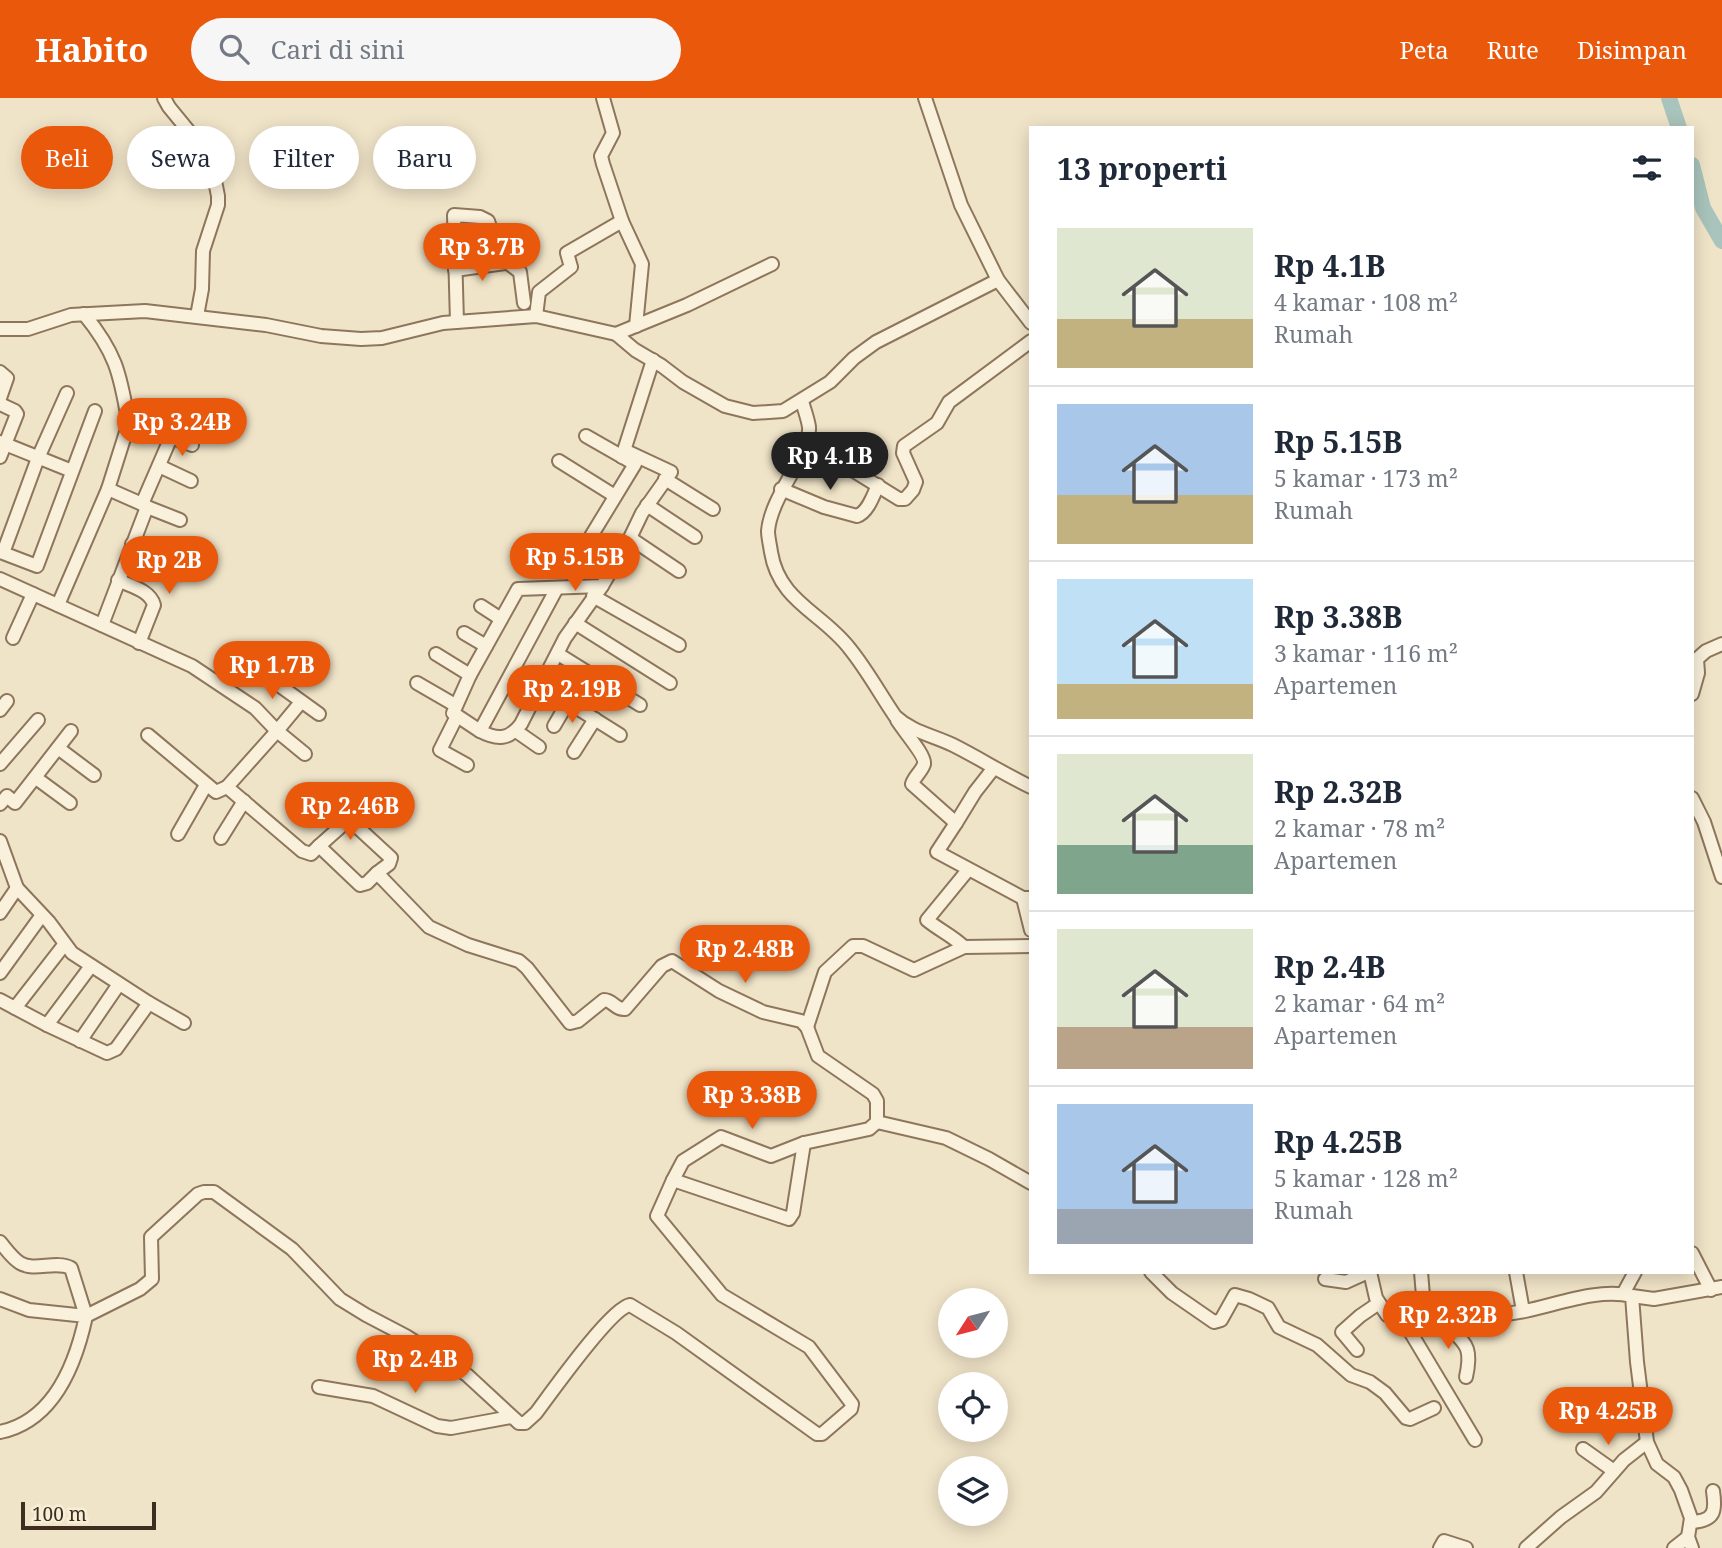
<!DOCTYPE html>
<html lang="id">
<meta charset="utf-8">
<style>
body{margin:0;font-family:"Noto Serif",serif;background:#f6f6f7;color:#1f2937;height:100vh;display:flex;flex-direction:column;font-size:26px;white-space:nowrap}
*{box-sizing:border-box;margin:0}
p{font-size:23px;color:#747a83}
.icon{flex:none;width:38px;height:38px;fill:none;stroke:currentColor;stroke-width:2;stroke-linecap:round;stroke-linejoin:round}
.map{position:relative;flex:1;overflow:hidden}
.sheet{position:absolute;left:1029px;top:28px;width:665px;height:1148px;display:flex;flex-direction:column;background:#fff;border-radius:0px;box-shadow:0 4px 18px #0003}
.sheet>*{flex:none}
.guide{position:absolute;left:21px;top:28px;width:665px;height:63px;display:flex;gap:14px}
.needle{width:46px;rotate:234deg}
.controls{position:absolute;left:938px;top:1190px;display:grid;gap:14px}
.controls a{display:grid;place-items:center;width:70px;height:70px;border-radius:50%;background:#fff;box-shadow:0 4px 18px #0003;font-size:35px}
.scale{position:absolute;left:21px;bottom:18px;width:135px;box-sizing:border-box;padding-left:7px;border:4px solid #3d2e20;border-top:0;font-size:19px;line-height:24px;white-space:nowrap;color:#3d2e20;-webkit-text-stroke:5px #f7eed8;paint-order:stroke}
.price{position:absolute;translate:-50% -60px;padding:0 16px;border-radius:24px;background:#ea580c;color:#fff;font-size:23px;line-height:46px;filter:drop-shadow(0 2px 4px #0008)}
.price::after{content:'';position:absolute;left:50%;top:42px;width:21px;height:16px;margin-left:-10px;background:inherit;clip-path:polygon(0 0,100% 0,50% 100%)}
.price.on{background:#222;color:#fff}
ul{padding:0;list-style:none}
li{display:flex;align-items:center;gap:21px;height:175px;padding:0 28px}
li+li{border-top:2px solid #e0e1e3}
li span{display:grid;place-items:center;flex:none;width:196px;height:140px;border-radius:0px;color:#555}
li>.icon{margin-inline-start:auto}
span .icon{width:84px;height:84px;fill:#fffc;stroke-width:1}
li b{font-size:30px}
h2{display:flex;justify-content:space-between;align-items:center;height:84px;padding:0 28px;font-size:30px}
.chip{padding:0 24px;border-radius:32px;background:#fff;box-shadow:0 4px 18px #0003;font-size:24px;line-height:63px}
.chip.on{background:#ea580c;color:#fff}
header{display:flex;align-items:center;gap:42px;box-sizing:border-box;height:98px;padding:0 35px;background:#ea580c;color:#fff}
header strong{font-size:33px}
nav{display:flex;gap:38px;margin-inline-start:auto;font-size:24px}
.search{width:490px;height:63px;background:#f6f6f7;display:flex;align-items:center;gap:18px;box-sizing:border-box;padding:0 24px;border-radius:38px;color:#747a83;font-size:26px}
.map>svg:first-child{display:block}
.lines{fill:none;stroke-linecap:round;stroke-linejoin:round}
.river{stroke:#a9c4bc;stroke-width:16}
.minor-casing{stroke:#8d765c;stroke-width:16}
.minor{stroke:#faf1dc;stroke-width:12}
</style>
<header>
<strong>Habito</strong>
<div class="search"><svg class="icon" aria-label="search" viewBox="0 0 24 24"><circle cx="10" cy="10" r="6"/><path d="M15 15l6 6"/></svg>Cari di sini</div>
<nav><a>Peta</a><a>Rute</a><a>Disimpan</a></nav>
</header>
<div class="map">
<svg width="1722" height="1450" viewBox="0 0 1722 1450">
<rect width="100%" height="100%" fill="#f0e4c8"/>
<g class="lines">
<g class="river">
<polyline points="1669,0 1679,30"/>
<polyline points="1692,67 1703,110 1722,143"/>
</g>
<g class="minor-casing">
<g id="minor">
<polyline points="164,0 169,9 205,53 215,83 218,98 218,107 203,153 202,191 197,218"/>
<polyline points="603,0 613,35 601,58 603,66 622,123 642,166 636,228"/>
<polyline points="925,0 961,107 998,182 1031,225"/>
<polyline points="455,172 505,165"/>
<path d="M84,216C115,254 120,274 128,322L127,331L108,391"/>
<polyline points="536,218 539,194 571,169 567,155 622,123"/>
<polyline points="457,224 454,117 480,119 488,123 500,159 520,174 524,205"/>
<polyline points="0,231 28,231 71,217 145,213 266,227 321,238 361,241 382,240 443,225 536,218 616,236 635,252 662,268 683,284 725,308 753,315 783,313 830,284 854,260 876,244 998,182"/>
<polyline points="616,236 687,207 772,166"/>
<polyline points="0,274 7,280 0,300"/>
<polyline points="67,295 38,360 3,455 37,468 95,313"/>
<path d="M802,303C804,311 808,321 809,329C811,356 771,397 768,433C768,439 770,447 771,454C779,504 823,515 850,551C867,572 880,596 895,618C912,634 932,637 953,647C979,660 1004,676 1031,689"/>
<polyline points="0,306 15,313 17,316 0,359"/>
<polyline points="171,339 192,347"/>
<polyline points="0,344 72,373"/>
<polyline points="807,344 899,401 905,401 913,392 916,384 903,355 904,348 937,325 949,304 1031,243"/>
<polyline points="626,353 671,374 642,415 630,440"/>
<polyline points="622,359 653,262"/>
<polyline points="559,363 615,398"/>
<polyline points="159,368 191,383"/>
<polyline points="665,381 713,411"/>
<path d="M781,391L824,409L857,418C868,414 873,398 878,387"/>
<polyline points="142,406 175,330"/>
<polyline points="647,407 695,439"/>
<polyline points="147,409 180,422"/>
<polyline points="132,446 163,460"/>
<polyline points="579,458 635,366 586,338"/>
<path d="M0,481L192,568L255,610L277,633L227,689L302,753L311,756L319,748L360,787L367,785L377,775L429,829L468,847L519,863L527,870L570,925L578,923L604,902C613,902 615,912 625,911L662,868L672,863L719,893L763,914L801,923L807,929L825,874L853,848H863L914,872L964,849L1031,848"/>
<path d="M118,482C130,488 150,492 154,507L139,545"/>
<path d="M557,490L480,633C497,642 509,642 521,626L565,540L602,488"/>
<polyline points="593,498 679,547"/>
<polyline points="58,507 108,391 142,406 147,409 102,527"/>
<polyline points="481,508 501,521"/>
<polyline points="575,525 670,585"/>
<polyline points="464,535 486,548"/>
<polyline points="13,540 33,496"/>
<polyline points="436,556 470,577 453,615 480,633"/>
<polyline points="558,556 640,607"/>
<polyline points="244,562 319,616"/>
<polyline points="470,577 518,491 602,488 630,440 679,473"/>
<polyline points="417,585 455,607"/>
<polyline points="542,588 620,637"/>
<polyline points="1692,596 1698,575 1697,561 1706,553 1722,546"/>
<polyline points="301,604 277,633 305,656"/>
<polyline points="0,612 7,603"/>
<polyline points="457,618 440,652 467,667"/>
<path d="M897,622C903,632 926,658 924,666C922,673 914,679 912,686L956,725L937,754L1023,800H1031"/>
<polyline points="554,628 568,604"/>
<polyline points="516,633 539,649"/>
<polyline points="148,637 216,694 227,689"/>
<polyline points="58,650 94,677"/>
<polyline points="574,654 595,621"/>
<polyline points="0,666 38,622"/>
<polyline points="36,680 70,705"/>
<polyline points="1692,700 1704,724 1722,779"/>
<polyline points="0,706 7,698 15,705 71,633"/>
<polyline points="956,725 975,694 993,671"/>
<polyline points="178,736 206,687"/>
<polyline points="221,740 244,703"/>
<polyline points="0,743 17,790 49,824 72,855 149,905 184,925"/>
<polyline points="319,748 347,723 353,725 391,760 389,766 377,775"/>
<polyline points="1023,800 1031,832"/>
<polyline points="0,815 17,790"/>
<path d="M964,849C953,838 939,832 927,822L968,772"/>
<polyline points="0,875 42,817"/>
<polyline points="0,902 47,927 107,955 116,951 149,905"/>
<polyline points="15,910 64,847"/>
<polyline points="47,927 91,868"/>
<polyline points="807,929 818,958 873,996 877,1003 877,1024 946,1040 989,1061 1031,1085"/>
<polyline points="80,943 119,886"/>
<polyline points="673,1082 683,1063 721,1039 771,1058 804,1045 869,1031 877,1024"/>
<path d="M0,1144C6,1151 12,1160 20,1165C35,1174 55,1162 71,1170L86,1218L140,1191L152,1181L151,1139L198,1096L204,1094H214L292,1151L340,1201L366,1217L406,1238L467,1277L519,1325H525L536,1315C551,1295 611,1210 630,1207L676,1235L817,1336H822L851,1311L852,1306L809,1249L722,1197L657,1118L673,1082L789,1121L793,1115L804,1045"/>
<polyline points="1692,1155 1711,1192"/>
<polyline points="1151,1174 1172,1195 1214,1224 1221,1222 1235,1197 1249,1201 1268,1210 1279,1229 1317,1247 1351,1277 1370,1284 1385,1295 1406,1320 1410,1321 1434,1310"/>
<polyline points="1370,1174 1376,1200 1387,1217 1402,1220 1424,1210"/>
<path d="M1421,1174L1424,1210L1444,1224C1471,1219 1498,1218 1525,1213C1559,1206 1598,1190 1632,1198L1637,1264L1647,1344L1657,1366L1674,1379L1681,1392L1691,1420L1688,1439L1692,1450"/>
<polyline points="1516,1174 1523,1213"/>
<polyline points="1325,1181 1346,1184 1368,1174"/>
<polyline points="1623,1196 1635,1174"/>
<polyline points="1632,1198 1654,1201 1722,1189"/>
<path d="M0,1201L29,1212L86,1218C76,1265 54,1323 0,1334"/>
<polyline points="1402,1220 1475,1342"/>
<path d="M1444,1224C1465,1246 1473,1247 1466,1279"/>
<polyline points="1357,1252 1342,1234 1360,1218 1379,1205"/>
<polyline points="319,1289 373,1298 437,1328 451,1330 511,1319"/>
<polyline points="1583,1351 1614,1373"/>
<path d="M1691,1424C1715,1423 1716,1413 1713,1393"/>
<polyline points="1440,1450 1444,1443 1466,1450"/>
<polyline points="1526,1450 1561,1419 1596,1394 1624,1362 1647,1344"/>
<polyline points="1674,1450 1688,1439"/>
</g>
</g>
<use href="#minor" class="minor"/>
</g>
</svg>
<div class="controls">
<a><svg class="needle" viewBox="-14 -14 28 28"><path d="M0-13l5 13h-10z" fill="#e53935"/><path d="M0 13l5-13h-10z" fill="#747a83"/></svg></a>
<a><svg class="icon" aria-label="locate" viewBox="0 0 24 24"><circle cx="12" cy="12" r="6"/><path d="M12 2v4M12 18v4M2 12h4M18 12h4"/></svg></a>
<a><svg class="icon" aria-label="layers" viewBox="0 0 24 24"><path d="M12 4l9 5-9 5-9-5zM3 14l9 5 9-5"/></svg></a>
</div>
<div class="scale">100 m</div>
<b class="price" style="left:482px;top:185px">Rp 3.7B</b>
<b class="price" style="left:182px;top:360px">Rp 3.24B</b>
<b class="price on" style="left:830px;top:394px">Rp 4.1B</b>
<b class="price" style="left:575px;top:495px">Rp 5.15B</b>
<b class="price" style="left:169px;top:498px">Rp 2B</b>
<b class="price" style="left:272px;top:603px">Rp 1.7B</b>
<b class="price" style="left:572px;top:627px">Rp 2.19B</b>
<b class="price" style="left:350px;top:744px">Rp 2.46B</b>
<b class="price" style="left:745px;top:887px">Rp 2.48B</b>
<b class="price" style="left:752px;top:1033px">Rp 3.38B</b>
<b class="price" style="left:1448px;top:1253px">Rp 2.32B</b>
<b class="price" style="left:415px;top:1297px">Rp 2.4B</b>
<b class="price" style="left:1608px;top:1349px">Rp 4.25B</b>
<div class="guide">
<a class="chip on">Beli</a>
<a class="chip">Sewa</a>
<a class="chip">Filter</a>
<a class="chip">Baru</a>
</div>
<section class="sheet">
<h2>13 properti<svg class="icon" aria-label="filters" viewBox="0 0 24 24"><path d="M4 7h16M4 17h16"/><circle cx="9" cy="7" r="2"/><circle cx="15" cy="17" r="2"/></svg></h2>
<ul>
<li><span style="background:linear-gradient(#dfe7d0 65%,#c2b280 0)"><svg class="icon" aria-label="home" viewBox="0 0 24 24"><path d="M3 11l9-7 9 7M6 9v11h12V9"/></svg></span><div><b>Rp 4.1B</b><p>4 kamar · 108 m²</p><p>Rumah</p></div></li>
<li><span style="background:linear-gradient(#a9c7e8 65%,#c2b280 0)"><svg class="icon" aria-label="home" viewBox="0 0 24 24"><path d="M3 11l9-7 9 7M6 9v11h12V9"/></svg></span><div><b>Rp 5.15B</b><p>5 kamar · 173 m²</p><p>Rumah</p></div></li>
<li><span style="background:linear-gradient(#bfe0f5 75%,#c2b280 0)"><svg class="icon" aria-label="home" viewBox="0 0 24 24"><path d="M3 11l9-7 9 7M6 9v11h12V9"/></svg></span><div><b>Rp 3.38B</b><p>3 kamar · 116 m²</p><p>Apartemen</p></div></li>
<li><span style="background:linear-gradient(#dfe7d0 65%,#7fa58c 0)"><svg class="icon" aria-label="home" viewBox="0 0 24 24"><path d="M3 11l9-7 9 7M6 9v11h12V9"/></svg></span><div><b>Rp 2.32B</b><p>2 kamar · 78 m²</p><p>Apartemen</p></div></li>
<li><span style="background:linear-gradient(#dfe7d0 70%,#b9a48a 0)"><svg class="icon" aria-label="home" viewBox="0 0 24 24"><path d="M3 11l9-7 9 7M6 9v11h12V9"/></svg></span><div><b>Rp 2.4B</b><p>2 kamar · 64 m²</p><p>Apartemen</p></div></li>
<li><span style="background:linear-gradient(#a9c7e8 75%,#9aa5b1 0)"><svg class="icon" aria-label="home" viewBox="0 0 24 24"><path d="M3 11l9-7 9 7M6 9v11h12V9"/></svg></span><div><b>Rp 4.25B</b><p>5 kamar · 128 m²</p><p>Rumah</p></div></li>
</ul>
</section>
</div>
